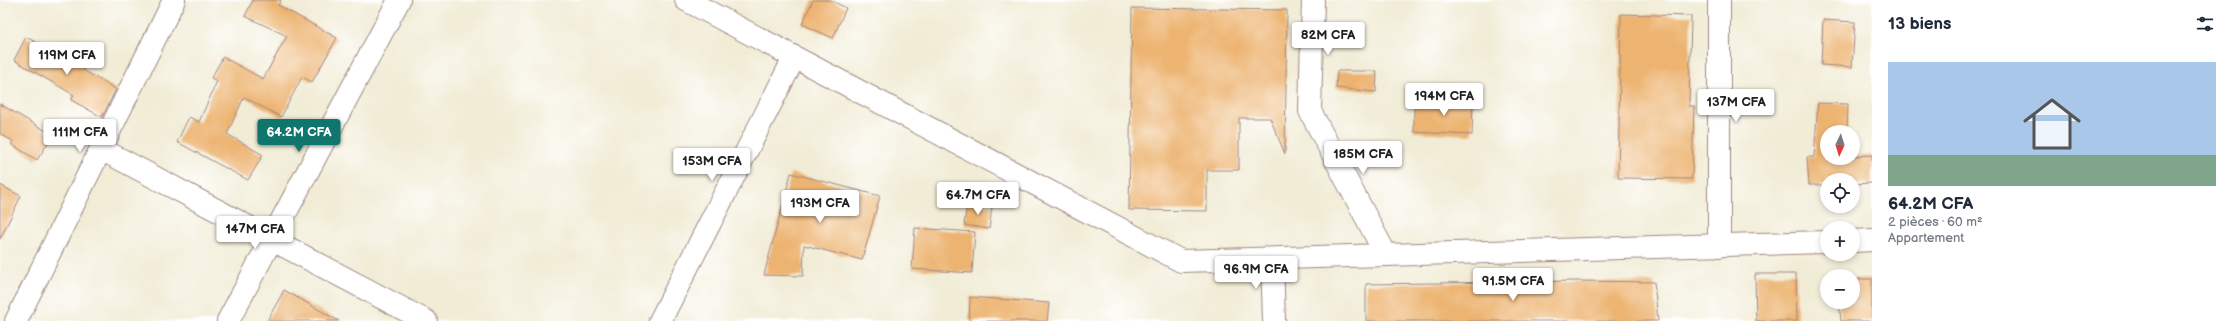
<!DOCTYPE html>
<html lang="fr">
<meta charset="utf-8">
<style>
body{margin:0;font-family:"Balsamiq Sans",sans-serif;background:#f2f2f3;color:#1f2937;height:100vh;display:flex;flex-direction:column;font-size:15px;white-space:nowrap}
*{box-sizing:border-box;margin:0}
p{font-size:13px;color:#747a83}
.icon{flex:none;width:22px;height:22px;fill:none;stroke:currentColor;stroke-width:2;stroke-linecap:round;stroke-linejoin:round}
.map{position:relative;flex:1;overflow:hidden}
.details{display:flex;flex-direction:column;background:#fff;width:360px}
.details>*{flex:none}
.needle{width:26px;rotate:184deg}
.tools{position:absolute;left:1820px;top:125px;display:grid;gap:8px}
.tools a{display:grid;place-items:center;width:40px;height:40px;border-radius:50%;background:#fff;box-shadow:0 2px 6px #0003;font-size:20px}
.price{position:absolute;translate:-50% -34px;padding:0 9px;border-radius:4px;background:#fff;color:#222;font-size:13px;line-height:26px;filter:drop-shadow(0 1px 2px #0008)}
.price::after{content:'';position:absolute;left:50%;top:24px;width:12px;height:9px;margin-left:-6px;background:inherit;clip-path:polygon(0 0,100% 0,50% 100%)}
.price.selected{background:#0f766e;color:#fff}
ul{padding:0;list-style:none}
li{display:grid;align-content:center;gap:8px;height:212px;padding:0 16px}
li+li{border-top:1px solid #e0e1e3}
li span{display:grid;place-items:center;height:124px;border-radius:0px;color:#555}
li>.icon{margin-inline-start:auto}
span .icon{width:72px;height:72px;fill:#fffc;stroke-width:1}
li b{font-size:17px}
h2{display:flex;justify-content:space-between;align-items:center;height:48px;padding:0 16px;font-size:17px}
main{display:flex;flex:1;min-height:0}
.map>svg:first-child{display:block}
.building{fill:#edb471}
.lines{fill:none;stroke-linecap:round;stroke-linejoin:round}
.minor-casing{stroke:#9e8680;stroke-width:24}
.major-casing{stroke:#9e8680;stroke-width:24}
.minor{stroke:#fff;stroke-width:22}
.major{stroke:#fff;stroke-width:22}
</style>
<main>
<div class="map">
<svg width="1872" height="321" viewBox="0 0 1872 321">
<rect width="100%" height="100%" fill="#fff"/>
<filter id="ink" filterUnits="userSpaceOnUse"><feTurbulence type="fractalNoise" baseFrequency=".025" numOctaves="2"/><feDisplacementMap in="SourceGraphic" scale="8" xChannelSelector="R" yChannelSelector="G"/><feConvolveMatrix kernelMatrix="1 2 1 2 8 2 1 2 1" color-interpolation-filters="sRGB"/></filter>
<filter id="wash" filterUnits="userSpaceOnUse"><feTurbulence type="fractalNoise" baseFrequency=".012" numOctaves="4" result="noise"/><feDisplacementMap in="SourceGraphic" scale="16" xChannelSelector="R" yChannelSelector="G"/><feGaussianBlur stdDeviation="0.9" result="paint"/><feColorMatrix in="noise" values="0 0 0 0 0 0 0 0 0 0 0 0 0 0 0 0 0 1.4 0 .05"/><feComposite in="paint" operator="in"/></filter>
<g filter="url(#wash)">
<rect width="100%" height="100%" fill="#f1ecd5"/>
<g id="blocks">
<g class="building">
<polygon points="253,0 281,0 278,5 337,38 312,82 302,77 281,117 244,97 227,134 263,155 248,180 177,142 189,117 199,122 217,81 211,78 223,57 263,79 287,36 245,16"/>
<polygon points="813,0 830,0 846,8 833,38 802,24"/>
<polygon points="1132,8 1287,10 1285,154 1270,118 1239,118 1239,170 1207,170 1207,211 1129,210"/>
<polygon points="1621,14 1691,16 1689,106 1694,106 1692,179 1618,178"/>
<polygon points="1823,20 1855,22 1852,67 1821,65"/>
<polygon points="26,37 62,56 63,54 85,66 83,70 116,89 102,117 71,100 74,95 14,60"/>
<polygon points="1337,71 1377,71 1376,92 1336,88"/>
<polygon points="1473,99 1472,135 1414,132 1414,103"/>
<polygon points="1818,103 1848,104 1847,132 1827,132 1827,158 1853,158 1853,156 1872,155 1872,183 1853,184 1853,180 1827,180 1827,185 1809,185 1807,157 1814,157"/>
<polygon points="0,104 53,135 37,160 11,144 13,141 0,134"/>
<polygon points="791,173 880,196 862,260 804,245 803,276 764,275"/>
<polygon points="0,185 21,196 0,239"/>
<polygon points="967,203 992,207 989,229 964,225"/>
<polygon points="915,228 975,232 972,273 912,269"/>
<polygon points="1755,274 1796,274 1797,321 1756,321"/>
<polygon points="1853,279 1872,279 1872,321 1841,321 1839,302 1853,302"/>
<polygon points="1578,281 1654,282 1658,321 1366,321 1366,284"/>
<polygon points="284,290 339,321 267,321"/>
<polygon points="970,297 1049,303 1047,321 969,321"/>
</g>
</g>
</g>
<g filter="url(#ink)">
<use href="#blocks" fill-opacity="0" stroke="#9e8680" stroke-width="1"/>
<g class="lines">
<g class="minor-casing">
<g id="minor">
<polyline points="1313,0 1310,111 1386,255"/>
<polyline points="101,149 426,321"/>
<polyline points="1719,246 1719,0"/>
<polyline points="1272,259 1274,321"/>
<polyline points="16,321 174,0"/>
<polyline points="228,321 399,0"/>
<polyline points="660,321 794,58"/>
</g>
</g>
<g class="major-casing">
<g id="major">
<polyline points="686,0 1181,261 1827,242"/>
<polyline points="1853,241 1872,240"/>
</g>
</g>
<use href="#minor" class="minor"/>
<use href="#major" class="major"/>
</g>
</g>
</svg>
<div class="tools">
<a><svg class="needle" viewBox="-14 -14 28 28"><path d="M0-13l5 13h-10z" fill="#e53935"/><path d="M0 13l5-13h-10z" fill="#747a83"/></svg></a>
<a><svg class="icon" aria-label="locate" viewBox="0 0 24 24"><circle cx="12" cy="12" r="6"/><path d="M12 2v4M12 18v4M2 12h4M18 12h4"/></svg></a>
<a>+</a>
<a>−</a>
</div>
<b class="price" style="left:1328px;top:56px">82M CFA</b>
<b class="price" style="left:67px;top:76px">119M CFA</b>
<b class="price" style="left:1444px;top:117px">194M CFA</b>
<b class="price" style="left:1736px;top:123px">137M CFA</b>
<b class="price" style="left:80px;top:153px">111M CFA</b>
<b class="price selected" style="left:299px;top:153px">64.2M CFA</b>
<b class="price" style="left:1363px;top:175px">185M CFA</b>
<b class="price" style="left:712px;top:182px">153M CFA</b>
<b class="price" style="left:978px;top:216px">64.7M CFA</b>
<b class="price" style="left:820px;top:224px">193M CFA</b>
<b class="price" style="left:255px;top:250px">147M CFA</b>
<b class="price" style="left:1256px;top:290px">96.9M CFA</b>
<b class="price" style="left:1513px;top:302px">91.5M CFA</b>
</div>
<section class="details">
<h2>13 biens<svg class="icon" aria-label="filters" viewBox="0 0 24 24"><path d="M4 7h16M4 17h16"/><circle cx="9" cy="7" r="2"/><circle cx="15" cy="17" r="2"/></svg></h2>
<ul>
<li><span style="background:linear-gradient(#a9c7e8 75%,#7fa58c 0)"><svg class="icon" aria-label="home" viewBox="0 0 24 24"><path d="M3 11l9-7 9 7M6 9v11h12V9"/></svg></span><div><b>64.2M CFA</b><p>2 pièces · 60 m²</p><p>Appartement</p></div></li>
</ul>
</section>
</main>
